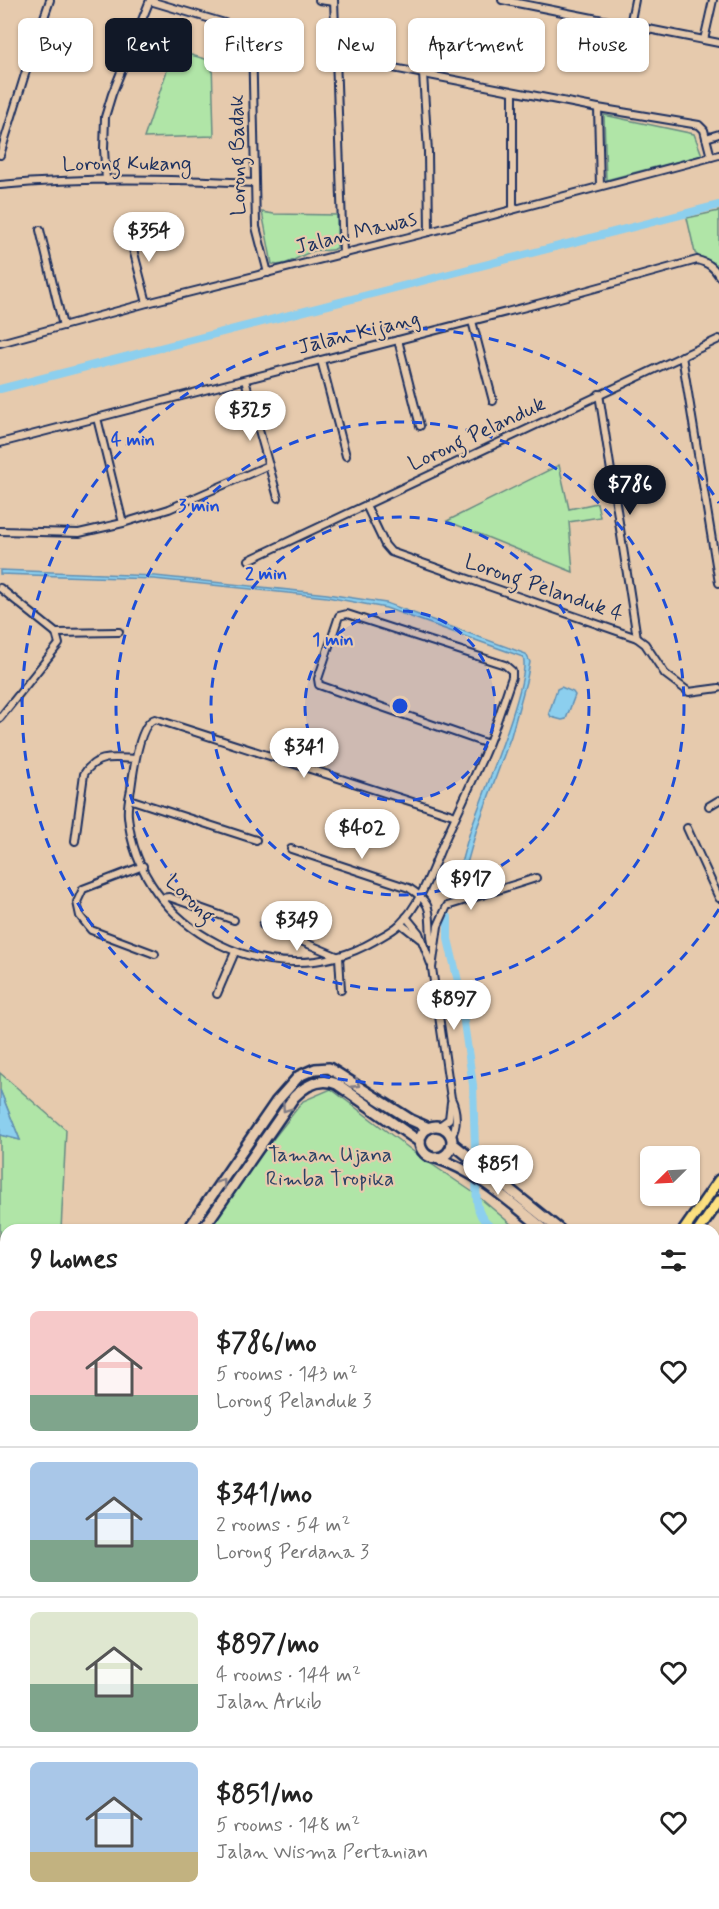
<!DOCTYPE html>
<meta charset="utf-8">
<style>
body{margin:0;font-family:Mynerve,sans-serif;background:#f2f2f2;color:#222;height:100vh;display:flex;flex-direction:column;font-size:22px;white-space:nowrap}
*{box-sizing:border-box;margin:0}
p{font-size:20px;color:#767676}
.icon{flex:none;width:33px;height:33px;fill:none;stroke:currentColor;stroke-width:2;stroke-linecap:round;stroke-linejoin:round}
.map{position:relative;flex:1;overflow:hidden}
.panel{position:absolute;left:0px;top:1224px;width:720px;height:686px;display:flex;flex-direction:column;background:#fff;border-radius:18px 18px 0 0;box-shadow:0 2px 4px #0004}
.panel>*{flex:none}
.top-card{position:absolute;left:18px;top:18px;width:684px;height:54px;display:flex;gap:12px}
.needle{width:39px;rotate:246deg}
.buttons{position:absolute;left:640px;top:1146px;display:grid;gap:12px}
.buttons a{display:grid;place-items:center;width:60px;height:60px;border-radius:9px;background:#fff;box-shadow:0 2px 4px #0004;font-size:30px}
.price{position:absolute;translate:-50% -51px;padding:0 14px;border-radius:21px;background:#fff;color:#222;font-size:20px;line-height:39px;filter:drop-shadow(0 2px 3px #0008)}
.price::after{content:'';position:absolute;left:50%;top:36px;width:18px;height:14px;margin-left:-9px;background:inherit;clip-path:polygon(0 0,100% 0,50% 100%)}
.price.selected{background:#111827;color:#fff}
ul{padding:0;list-style:none}
li{display:flex;align-items:center;gap:18px;height:150px;padding:0 30px}
li+li{border-top:2px solid #e0e0e0}
li span{display:grid;place-items:center;flex:none;width:168px;height:120px;border-radius:9px;color:#555}
li>.icon{margin-inline-start:auto}
span .icon{width:72px;height:72px;fill:#fffc;stroke-width:1}
li b{font-size:26px}
h2{display:flex;justify-content:space-between;align-items:center;height:72px;padding:0 30px;font-size:26px}
.tag{padding:0 21px;border-radius:9px;background:#fff;box-shadow:0 2px 4px #0004;font-size:21px;line-height:54px}
.tag.selected{background:#111827;color:#fff}
.map>svg:first-child{display:block}
.green{fill:#b0e5a7;stroke:#668a82;stroke-width:1.5}
.water{fill:#8ccfee;stroke:#5f8fb4;stroke-width:1.5}
.lines{fill:none;stroke-linecap:round;stroke-linejoin:round}
.canal{stroke:#8ccfee;stroke-width:8}
.street-casing{stroke:#1b2f5e;stroke-width:10}
.secondary-casing{stroke:#1b2f5e;stroke-width:14}
.primary-casing{stroke:#1b2f5e;stroke-width:14}
.street{stroke:#e6caad;stroke-width:6}
.secondary{stroke:#e6caad;stroke-width:9}
.primary{stroke:#fce080;stroke-width:9}
.oneway{stroke:#807c86}
.ring{fill:none;stroke:#1d4ed8;stroke-width:3;stroke-dasharray:10 8}
.labels{text-anchor:middle;dominant-baseline:central;stroke-width:4.5;stroke-linejoin:round;paint-order:stroke}
.street-label{font-size:21px;fill:#1b2f5e;stroke:#e6caad}
.park-label{font-size:21px;fill:#2a4165;stroke:#e6caad}
.centre{fill:#1d4ed8;stroke:#e6caad;stroke-width:3}
.ring-label{font-size:18px;text-anchor:middle;font-weight:bold;fill:#1d4ed8;stroke:#e6caad;stroke-width:4.5;stroke-linejoin:round;paint-order:stroke}
</style>
<div class="map">
<svg width="719" height="1909" viewBox="0 0 719 1909">
<rect width="100%" height="100%" fill="#e6caad"/>
<filter id="ink" filterUnits="userSpaceOnUse"><feTurbulence type="fractalNoise" baseFrequency=".0167" numOctaves="2"/><feDisplacementMap in="SourceGraphic" scale="12" xChannelSelector="R" yChannelSelector="G"/><feConvolveMatrix kernelMatrix="1 2 1 2 8 2 1 2 1" color-interpolation-filters="sRGB"/></filter>
<g filter="url(#ink)">
<g class="green">
<polygon points="174,50 212,61 214,136 144,138"/>
<polygon points="604,115 694,134 702,155 606,180"/>
<polygon points="719,211 719,275 695,253 687,218"/>
<path d="M262,212L274,214L337,215V248C330,252 325,250 318,250C302,252 289,268 272,264Z"/>
<polygon points="559,465 569,509 597,503 600,517 569,522 573,572 447,521"/>
<polygon points="0,1073 66,1130 61,1230 6,1230 6,1411 0,1412 0,1135 20,1140 0,1090"/>
<polygon points="331,1089 418,1155 474,1193 518,1230 207,1230 231,1193 303,1101"/>
</g>
<g class="water">
<path d="M0,570L155,576L327,594L386,603L526,654L530,662L527,678L511,736L477,828L459,892L454,890C460,868 465,845 473,823C482,797 532,677 523,657L386,608L327,597L154,579L0,574Z"/>
<polygon points="561,687 573,692 575,695 566,719 562,720 551,717 549,713 557,689"/>
<polygon points="0,1090 20,1140 0,1135"/>
</g>
<g class="lines">
<g class="canal">
<polyline points="0,389 719,205"/>
<polyline points="448,917 448,939 458,981 473,1085 475,1148"/>
<path d="M476,1176C477,1199 473,1216 495,1230"/>
<polyline points="714,1332 719,1329"/>
<polyline points="324,1904 324,1909"/>
</g>
<g class="street-casing">
<g id="street">
<polyline points="319,0 334,2"/>
<polyline points="334,0 343,254"/>
<polyline points="502,0 719,43"/>
<polyline points="150,1 245,29 252,35 256,227 268,273"/>
<polyline points="630,25 635,0"/>
<polyline points="704,40 713,0"/>
<polyline points="337,57 598,108 699,125 704,130 711,157"/>
<polyline points="423,74 428,152 429,232"/>
<polyline points="513,92 513,208"/>
<polyline points="598,108 600,186"/>
<polyline points="706,138 719,134"/>
<polyline points="0,155 30,58 50,0"/>
<polyline points="106,180 104,149 105,117 112,94 150,0"/>
<path d="M0,185C85,177 170,179 255,183"/>
<polyline points="40,230 63,326"/>
<polyline points="128,230 147,303"/>
<polyline points="472,321 493,401"/>
<polyline points="398,340 420,426"/>
<polyline points="0,343 147,303 429,232 719,155"/>
<polyline points="682,356 719,583"/>
<polyline points="321,360 346,456"/>
<polyline points="245,380 278,498"/>
<polyline points="599,394 637,638"/>
<polyline points="97,418 123,523"/>
<path d="M0,443L545,302L697,260C708,263 713,266 719,276"/>
<polyline points="366,505 385,545 391,552 637,638 645,644 665,674 689,692 719,688"/>
<polyline points="0,531 79,533 123,523 169,509 269,465"/>
<polyline points="249,560 719,339"/>
<polyline points="0,588 56,633 119,632"/>
<polyline points="0,718 59,644 56,633"/>
<polyline points="129,799 256,840"/>
<polyline points="709,806 719,800"/>
<path d="M456,816L155,719C139,723 133,774 131,789C129,798 127,807 128,816C138,931 275,999 374,941C382,936 393,931 400,924C420,905 432,869 443,844C458,811 474,779 488,745C497,723 504,700 512,677V671L505,665L347,614L339,616L318,679L319,685L488,744"/>
<polyline points="687,828 719,898"/>
<path d="M75,841L84,774C96,754 114,758 135,759"/>
<path d="M291,849L409,888C437,906 427,915 432,943"/>
<polyline points="143,866 83,889 77,902 80,916 91,930 155,954"/>
<polyline points="161,898 169,897 234,920"/>
<polyline points="406,917 419,933 431,964"/>
<polyline points="401,924 420,939"/>
<polyline points="263,925 339,957 341,990"/>
<polyline points="217,994 235,952"/>
<polyline points="438,1127 449,1119 451,1102"/>
<path d="M451,1137C458,1126 457,1110 451,1098L432,968L438,926L447,906L536,878"/>
<polyline points="714,1364 719,1361"/>
<polyline points="715,1463 719,1460"/>
<polyline points="714,1624 719,1630"/>
<polyline points="714,1644 719,1640"/>
<polyline points="86,1909 92,1904"/>
<polyline points="237,1909 237,1904"/>
<polyline points="278,1909 279,1904"/>
</g>
</g>
<g class="secondary-casing">
<g id="secondary">
<circle cx="436" cy="1142" r="16"/>
<polyline points="452,1143 560,1230"/>
<path d="M436,1158C479,1172 511,1203 545,1230"/>
<polyline points="188,1230 276,1102 299,1076 315,1069 329,1068 411,1120 429,1128"/>
<path d="M202,1230L294,1097C306,1085 320,1077 337,1084L420,1142"/>
<polyline points="0,1428 6,1427"/>
</g>
</g>
<g class="primary-casing">
<g id="primary">
<polyline points="684,1230 719,1180"/>
<polyline points="699,1230 719,1201"/>
<polyline points="352,1904 353,1909"/>
<polyline points="365,1904 366,1909"/>
</g>
</g>
<use href="#street" class="street"/>
<use href="#secondary" class="secondary"/>
<use href="#primary" class="primary"/>
</g>
<defs><path id="oneway-chevron" d="M-2-3.5L2.5 0L-2 3.5" fill="none" stroke-width="1.6" stroke-linecap="round" stroke-linejoin="round" transform="scale(1.5)"/></defs>
<g class="oneway">
<use href="#oneway-chevron" transform="translate(356 1084) rotate(33)"/>
<use href="#oneway-chevron" transform="translate(286 1108) rotate(125)"/>
<use href="#oneway-chevron" transform="translate(222 1183) rotate(-55)"/>
</g>
</g>
<circle cx="400" cy="706" r="95" fill="#1d4ed8" fill-opacity=".12"/>
<g class="ring">
<circle cx="400" cy="706" r="95"/>
<circle cx="400" cy="706" r="189"/>
<circle cx="400" cy="706" r="284"/>
<path d="M719 909A378 378 0 1 1 719 503"/>
</g>
<g class="labels">
<g class="street-label">
<text transform="translate(238 155) rotate(-91)">Lorong Badak</text>
<text x="127" y="164">Lorong Kukang</text>
<text transform="translate(356 233) rotate(-14)">Jalan Mawas</text>
<text transform="translate(359 333) rotate(-14)">Jalan Kijang</text>
<text transform="translate(477 434) rotate(-25)">Lorong Pelanduk</text>
<text transform="translate(544 588) rotate(19)">Lorong Pelanduk 4</text>
<text transform="translate(190 899) rotate(44)">Lorong</text>
</g>
<g class="park-label">
<text x="330" y="1155">Taman Ujana<tspan x="330" dy="24">Rimba Tropika</tspan></text>
</g>
</g>
<circle cx="400" cy="706" r="9" class="centre"/>
<g class="ring-label">
<text x="133" y="445">4 min</text>
<text x="199" y="511">3 min</text>
<text x="266" y="579">2 min</text>
<text x="333" y="645">1 min</text>
</g>
</svg>
<div class="buttons">
<a><svg class="needle" viewBox="-14 -14 28 28"><path d="M0-13l5 13h-10z" fill="#e53935"/><path d="M0 13l5-13h-10z" fill="#767676"/></svg></a>
</div>
<b class="price" style="left:149px;top:263px">$354</b>
<b class="price" style="left:250px;top:442px">$325</b>
<b class="price selected" style="left:630px;top:516px">$786</b>
<b class="price" style="left:304px;top:779px">$341</b>
<b class="price" style="left:362px;top:860px">$402</b>
<b class="price" style="left:471px;top:911px">$917</b>
<b class="price" style="left:297px;top:952px">$349</b>
<b class="price" style="left:454px;top:1031px">$897</b>
<b class="price" style="left:498px;top:1196px">$851</b>
<div class="top-card">
<a class="tag">Buy</a>
<a class="tag selected">Rent</a>
<a class="tag">Filters</a>
<a class="tag">New</a>
<a class="tag">Apartment</a>
<a class="tag">House</a>
</div>
<section class="panel">
<h2>9 homes<svg class="icon" aria-label="filters" viewBox="0 0 24 24"><path d="M4 7h16M4 17h16"/><circle cx="9" cy="7" r="2"/><circle cx="15" cy="17" r="2"/></svg></h2>
<ul>
<li><span style="background:linear-gradient(#f6c9c9 70%,#7fa58c 0)"><svg class="icon" aria-label="home" viewBox="0 0 24 24"><path d="M3 11l9-7 9 7M6 9v11h12V9"/></svg></span><div><b>$786/mo</b><p>5 rooms · 143 m²</p><p>Lorong Pelanduk 3</p></div><svg class="icon" aria-label="heart" viewBox="0 0 24 24"><path d="M12 20l-8-8c-3-5 5-10 8-4 3-6 11-1 8 4z"/></svg></li>
<li><span style="background:linear-gradient(#a9c7e8 65%,#7fa58c 0)"><svg class="icon" aria-label="home" viewBox="0 0 24 24"><path d="M3 11l9-7 9 7M6 9v11h12V9"/></svg></span><div><b>$341/mo</b><p>2 rooms · 54 m²</p><p>Lorong Perdana 3</p></div><svg class="icon" aria-label="heart" viewBox="0 0 24 24"><path d="M12 20l-8-8c-3-5 5-10 8-4 3-6 11-1 8 4z"/></svg></li>
<li><span style="background:linear-gradient(#dfe7d0 60%,#7fa58c 0)"><svg class="icon" aria-label="home" viewBox="0 0 24 24"><path d="M3 11l9-7 9 7M6 9v11h12V9"/></svg></span><div><b>$897/mo</b><p>4 rooms · 144 m²</p><p>Jalan Arkib</p></div><svg class="icon" aria-label="heart" viewBox="0 0 24 24"><path d="M12 20l-8-8c-3-5 5-10 8-4 3-6 11-1 8 4z"/></svg></li>
<li><span style="background:linear-gradient(#a9c7e8 75%,#c2b280 0)"><svg class="icon" aria-label="home" viewBox="0 0 24 24"><path d="M3 11l9-7 9 7M6 9v11h12V9"/></svg></span><div><b>$851/mo</b><p>5 rooms · 148 m²</p><p>Jalan Wisma Pertanian</p></div><svg class="icon" aria-label="heart" viewBox="0 0 24 24"><path d="M12 20l-8-8c-3-5 5-10 8-4 3-6 11-1 8 4z"/></svg></li>
</ul>
</section>
</div>
